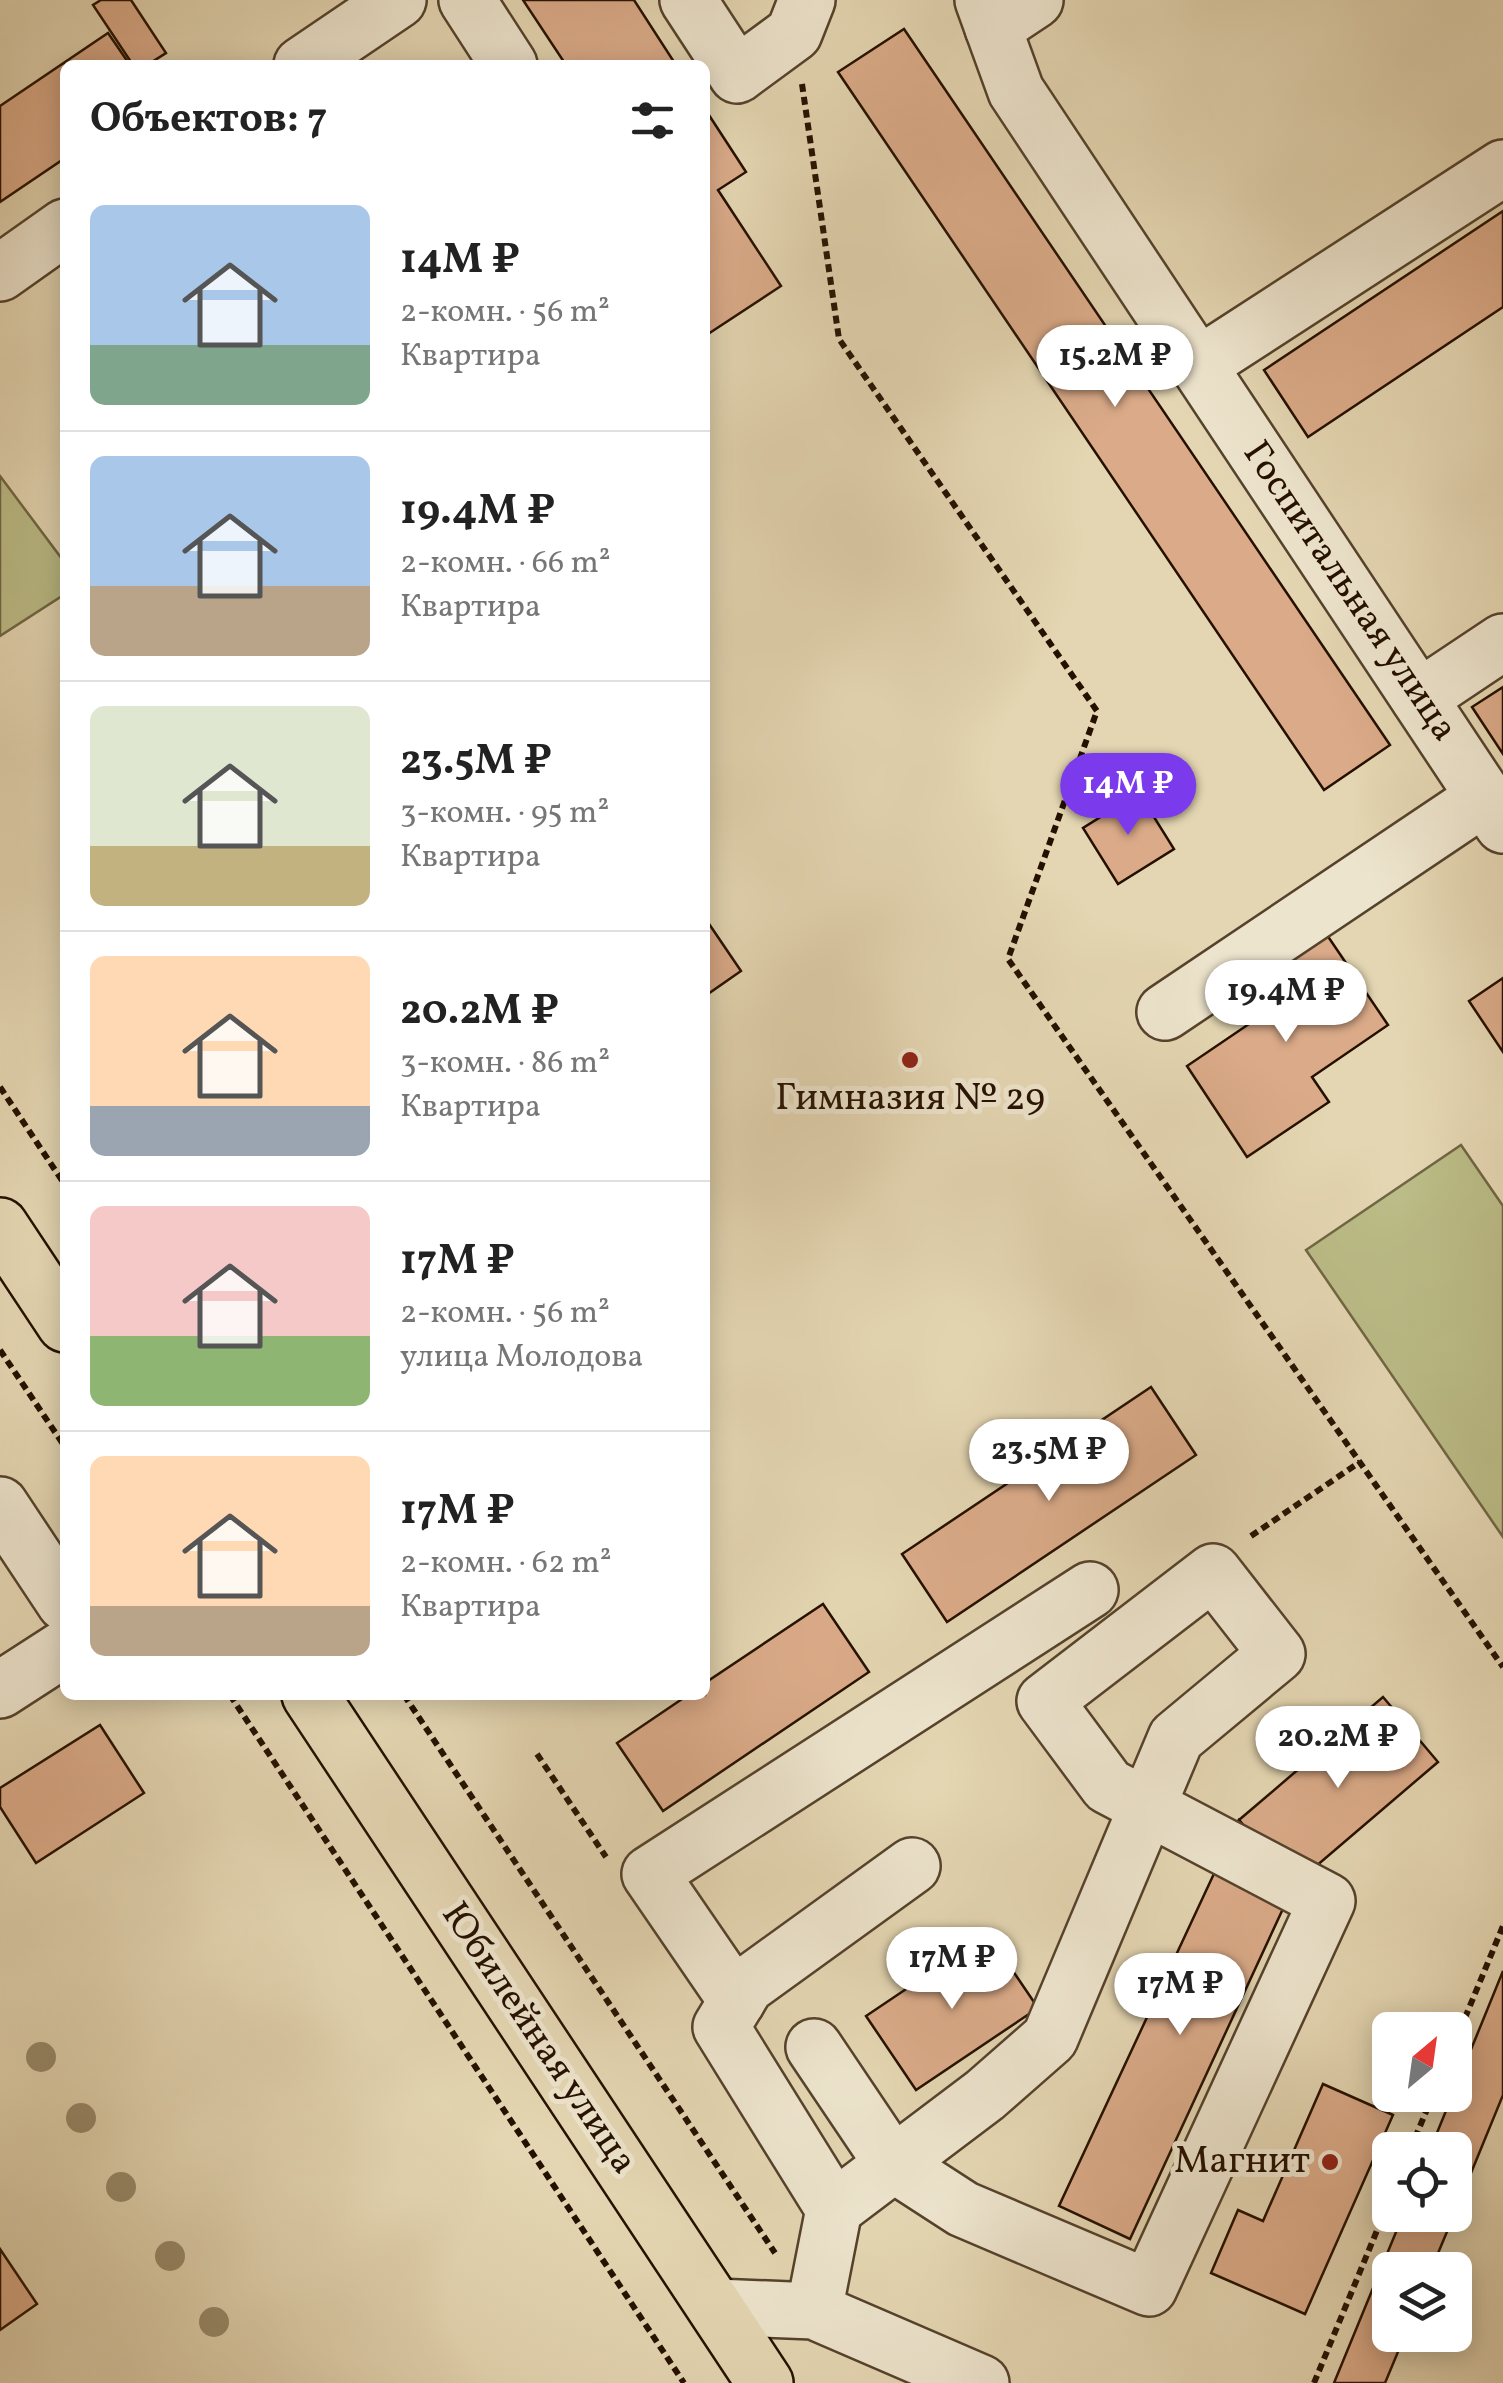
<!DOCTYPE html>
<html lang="ru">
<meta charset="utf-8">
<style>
body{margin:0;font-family:Vollkorn,serif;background:#f2f2f2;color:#222;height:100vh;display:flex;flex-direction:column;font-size:38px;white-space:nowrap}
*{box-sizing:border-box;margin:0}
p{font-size:32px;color:#767676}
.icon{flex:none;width:55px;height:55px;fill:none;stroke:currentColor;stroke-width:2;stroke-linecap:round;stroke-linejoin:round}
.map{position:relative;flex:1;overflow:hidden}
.side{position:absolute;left:60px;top:60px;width:650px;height:1640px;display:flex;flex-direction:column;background:#fff;border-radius:15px;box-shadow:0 5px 25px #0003}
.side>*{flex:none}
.needle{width:65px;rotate:29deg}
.fabs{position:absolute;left:1372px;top:2012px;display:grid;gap:20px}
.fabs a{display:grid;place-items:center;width:100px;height:100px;border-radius:15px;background:#fff;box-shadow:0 5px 25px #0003;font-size:50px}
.price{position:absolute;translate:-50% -85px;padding:0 22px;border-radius:35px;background:#fff;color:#222;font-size:32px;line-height:65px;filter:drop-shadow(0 2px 5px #0008)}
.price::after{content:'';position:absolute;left:50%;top:60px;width:30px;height:22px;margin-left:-15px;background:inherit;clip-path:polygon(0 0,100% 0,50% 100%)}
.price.on{background:#7c3aed;color:#fff}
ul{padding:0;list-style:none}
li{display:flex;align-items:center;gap:30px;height:250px;padding:0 30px}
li+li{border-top:2px solid #e0e0e0}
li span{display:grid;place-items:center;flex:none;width:280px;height:200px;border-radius:15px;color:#555}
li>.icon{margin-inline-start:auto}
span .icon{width:120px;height:120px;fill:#fffc;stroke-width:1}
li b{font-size:42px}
h2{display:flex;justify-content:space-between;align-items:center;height:120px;padding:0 30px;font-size:42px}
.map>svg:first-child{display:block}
.green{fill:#bbbc87;stroke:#706644;stroke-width:2.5}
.building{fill:#dbab89;stroke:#251000;stroke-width:2.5}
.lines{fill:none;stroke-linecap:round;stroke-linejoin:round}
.minor-casing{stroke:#55422c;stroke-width:60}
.major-casing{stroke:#251000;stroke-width:60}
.path{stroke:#251000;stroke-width:6;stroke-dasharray:8 5;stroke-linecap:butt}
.minor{stroke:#ede4cd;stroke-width:55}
.major{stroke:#e4d6b2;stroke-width:55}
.tree{fill:#988a6a}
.poi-dot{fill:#8f2418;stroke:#ede4cd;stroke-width:4}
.labels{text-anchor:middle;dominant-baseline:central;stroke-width:10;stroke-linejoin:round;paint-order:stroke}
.street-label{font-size:38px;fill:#251000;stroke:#ede4cd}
.poi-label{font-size:38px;fill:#251000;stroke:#ede4cd}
</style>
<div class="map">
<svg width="1503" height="2383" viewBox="0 0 1503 2383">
<rect width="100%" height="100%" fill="#e4d6b2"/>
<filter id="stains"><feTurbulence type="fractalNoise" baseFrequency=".002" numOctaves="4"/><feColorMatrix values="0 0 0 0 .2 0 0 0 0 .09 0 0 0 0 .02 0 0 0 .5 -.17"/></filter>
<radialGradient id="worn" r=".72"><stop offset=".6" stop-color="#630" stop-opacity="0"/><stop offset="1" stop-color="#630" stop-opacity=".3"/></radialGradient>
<g class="green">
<polygon points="0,476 65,563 65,594 0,636"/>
<polygon points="1461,1145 1503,1206 1503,1537 1306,1250"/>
</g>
<g class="building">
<polygon points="101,0 131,0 166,53 147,65 133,65 93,5"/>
<polygon points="523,0 634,0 676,65 566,65"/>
<polygon points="904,29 1390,745 1324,790 838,72"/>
<polygon points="108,33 130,65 65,65 65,158 0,202 0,106"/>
<polygon points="705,109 746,172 718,190 781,286 705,336"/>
<polygon points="1503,211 1503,307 1308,437 1264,370"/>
<polygon points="1503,687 1503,754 1472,707"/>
<polygon points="1139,793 1174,849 1118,884 1083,828"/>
<polygon points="705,918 741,971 705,996"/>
<polygon points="1327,935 1388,1025 1312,1077 1329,1102 1247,1157 1187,1066 1249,1024 1233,999"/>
<polygon points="1503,978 1503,1052 1469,1001"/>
<polygon points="1151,1387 1196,1455 947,1622 902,1554"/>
<polygon points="823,1604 869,1672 663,1811 617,1743 688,1695 705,1695 705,1683"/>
<polygon points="1383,1697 1438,1762 1294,1885 1239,1820"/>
<polygon points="100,1725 144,1793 36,1863 0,1807 0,1788"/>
<polygon points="1239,1820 1294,1885 1130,2239 1059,2206"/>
<polygon points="988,1934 1038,2008 916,2090 866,2016"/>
<polygon points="1503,1971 1503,2095 1455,2212 1455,2150 1430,2150"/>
<polygon points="1323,2084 1393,2115 1305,2314 1211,2273 1238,2210 1263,2221"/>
<polygon points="1403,2215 1454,2215 1431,2270 1390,2270 1390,2335 1405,2335 1385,2383 1334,2383"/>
<polygon points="0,2249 37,2304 0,2330"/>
</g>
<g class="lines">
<g class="minor-casing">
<g id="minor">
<polyline points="467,0 509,65"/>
<polyline points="688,0 737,75 794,33 807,0"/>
<polyline points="983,0 1016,91 1503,825"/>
<polyline points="993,28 1035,0"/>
<polyline points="302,65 398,0"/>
<polyline points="0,273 65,227"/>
<polyline points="1199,365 1503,168"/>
<polyline points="1419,698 1503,642"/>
<polyline points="1165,1012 1485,797"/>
<polyline points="0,1505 65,1603"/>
<polyline points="0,1690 65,1648"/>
<polyline points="737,2001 650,1874 1090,1590"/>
<polyline points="814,2047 892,2163 963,2209 1149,2288 1327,1901 1108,1786 1045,1701 1213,1572 1277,1654 1176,1738 1050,2038 985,2095 834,2209"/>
<polyline points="716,2307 814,2311 981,2383"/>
<polyline points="814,2311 834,2209 721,2027 746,1986 912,1866"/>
</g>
</g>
<g class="major-casing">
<g id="major">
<polyline points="0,1226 65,1324"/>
<polyline points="310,1695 765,2383"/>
</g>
</g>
<g class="path">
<polyline points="802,84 839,339 1097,711 1008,959 1503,1667"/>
<polyline points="0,1087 65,1185"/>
<polyline points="0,1350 65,1447"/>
<polyline points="1251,1536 1360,1462"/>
<polyline points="230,1695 684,2383"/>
<polyline points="404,1695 775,2253"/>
<polyline points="537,1754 606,1857"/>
<polyline points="1455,2042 1503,1926"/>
<polyline points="1410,2150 1433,2095"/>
<polyline points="1314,2383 1390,2199"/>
</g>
<use href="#minor" class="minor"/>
<use href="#major" class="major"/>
</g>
<g class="tree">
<circle cx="41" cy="2057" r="15"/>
<circle cx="81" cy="2118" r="15"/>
<circle cx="121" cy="2187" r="15"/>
<circle cx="170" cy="2256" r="15"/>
<circle cx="214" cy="2322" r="15"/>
</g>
<g class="poi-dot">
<circle cx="910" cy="1060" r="10"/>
<circle cx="1330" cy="2162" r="10"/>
</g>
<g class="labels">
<g class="street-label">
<text transform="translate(1349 592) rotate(56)">Госпитальная улица</text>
<text transform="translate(538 2039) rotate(56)">Юбилейная улица</text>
</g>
<g class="poi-label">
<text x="910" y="1099">Гимназия № 29</text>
<text x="1310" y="2162" text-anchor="end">Магнит</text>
</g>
</g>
<rect width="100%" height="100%" filter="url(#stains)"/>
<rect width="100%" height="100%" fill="url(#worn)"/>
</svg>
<div class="fabs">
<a><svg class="needle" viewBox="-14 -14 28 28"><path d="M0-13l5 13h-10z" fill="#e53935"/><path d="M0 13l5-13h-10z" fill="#767676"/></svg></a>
<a><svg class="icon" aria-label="locate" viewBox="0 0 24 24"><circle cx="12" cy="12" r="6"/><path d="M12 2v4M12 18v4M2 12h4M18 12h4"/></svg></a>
<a><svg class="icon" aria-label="layers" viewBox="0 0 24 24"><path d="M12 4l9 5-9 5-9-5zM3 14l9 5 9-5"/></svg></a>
</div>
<b class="price" style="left:1115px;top:410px">15.2M ₽</b>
<b class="price on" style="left:1128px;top:838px">14M ₽</b>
<b class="price" style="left:1286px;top:1045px">19.4M ₽</b>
<b class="price" style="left:1049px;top:1504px">23.5M ₽</b>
<b class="price" style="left:1338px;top:1791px">20.2M ₽</b>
<b class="price" style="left:952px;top:2012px">17M ₽</b>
<b class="price" style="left:1180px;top:2038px">17M ₽</b>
<section class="side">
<h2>Объектов: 7<svg class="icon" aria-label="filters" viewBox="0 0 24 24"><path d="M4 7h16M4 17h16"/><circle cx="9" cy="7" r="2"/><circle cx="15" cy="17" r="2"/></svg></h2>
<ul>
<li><span style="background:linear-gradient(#a9c7e8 70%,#7fa58c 0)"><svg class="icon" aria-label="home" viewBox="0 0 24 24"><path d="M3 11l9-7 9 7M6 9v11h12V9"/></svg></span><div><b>14M ₽</b><p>2-комн. · 56 m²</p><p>Квартира</p></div></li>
<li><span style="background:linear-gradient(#a9c7e8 65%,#b9a48a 0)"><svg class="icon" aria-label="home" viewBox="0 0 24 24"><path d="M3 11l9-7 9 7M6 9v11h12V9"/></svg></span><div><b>19.4M ₽</b><p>2-комн. · 66 m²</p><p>Квартира</p></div></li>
<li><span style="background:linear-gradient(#dfe7d0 70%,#c2b280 0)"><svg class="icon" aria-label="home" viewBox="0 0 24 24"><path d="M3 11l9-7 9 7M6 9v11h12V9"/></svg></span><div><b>23.5M ₽</b><p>3-комн. · 95 m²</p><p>Квартира</p></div></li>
<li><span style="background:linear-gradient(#ffd9b3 75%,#9aa5b1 0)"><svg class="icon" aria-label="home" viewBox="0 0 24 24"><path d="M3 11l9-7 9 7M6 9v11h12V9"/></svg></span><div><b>20.2M ₽</b><p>3-комн. · 86 m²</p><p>Квартира</p></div></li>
<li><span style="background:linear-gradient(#f6c9c9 65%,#8fb573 0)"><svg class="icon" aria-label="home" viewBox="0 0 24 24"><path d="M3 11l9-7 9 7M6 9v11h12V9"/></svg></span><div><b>17M ₽</b><p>2-комн. · 56 m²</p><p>улица Молодова</p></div></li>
<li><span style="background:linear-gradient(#ffd9b3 75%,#b9a48a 0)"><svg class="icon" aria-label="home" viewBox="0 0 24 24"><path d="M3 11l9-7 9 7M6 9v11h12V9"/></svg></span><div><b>17M ₽</b><p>2-комн. · 62 m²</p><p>Квартира</p></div></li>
</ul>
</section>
</div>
